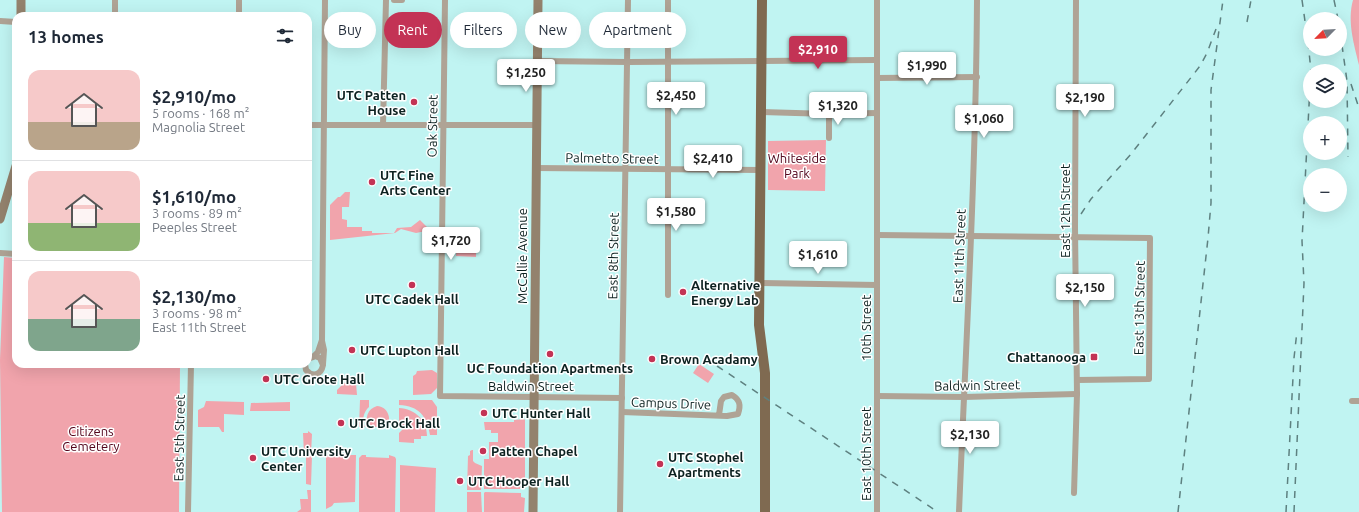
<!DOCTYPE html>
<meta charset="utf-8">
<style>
body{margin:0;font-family:Ubuntu,sans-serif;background:#f6f6f7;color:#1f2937;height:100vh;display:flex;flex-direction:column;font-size:15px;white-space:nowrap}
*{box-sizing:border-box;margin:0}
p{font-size:13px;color:#747a83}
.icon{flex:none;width:22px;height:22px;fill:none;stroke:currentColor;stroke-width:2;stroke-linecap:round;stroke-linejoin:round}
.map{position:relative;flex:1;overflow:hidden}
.details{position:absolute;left:12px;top:12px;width:300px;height:356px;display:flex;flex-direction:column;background:#fff;border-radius:12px;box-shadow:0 4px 16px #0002}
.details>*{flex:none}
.top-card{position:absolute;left:324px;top:12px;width:380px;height:36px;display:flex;gap:8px}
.needle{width:26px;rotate:246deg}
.controls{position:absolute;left:1303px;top:12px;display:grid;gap:8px}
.controls a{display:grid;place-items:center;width:44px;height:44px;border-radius:50%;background:#fff;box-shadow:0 4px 16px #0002;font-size:20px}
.price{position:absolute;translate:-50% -34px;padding:0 9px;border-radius:4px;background:#fff;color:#222;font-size:13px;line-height:26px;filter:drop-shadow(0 1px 2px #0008)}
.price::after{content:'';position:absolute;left:50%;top:24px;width:12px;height:9px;margin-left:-6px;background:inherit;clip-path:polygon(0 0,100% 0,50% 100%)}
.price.current{background:#c33355;color:#fff}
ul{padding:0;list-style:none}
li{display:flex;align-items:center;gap:12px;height:100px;padding:0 16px}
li+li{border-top:1px solid #e0e1e3}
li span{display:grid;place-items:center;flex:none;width:112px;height:80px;border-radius:12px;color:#555}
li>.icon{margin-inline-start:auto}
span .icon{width:48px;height:48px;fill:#fffc;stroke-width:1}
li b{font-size:17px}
h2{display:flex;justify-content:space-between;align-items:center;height:48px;padding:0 16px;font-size:17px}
.pill{padding:0 14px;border-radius:18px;background:#fff;box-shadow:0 4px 16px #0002;font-size:14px;line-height:36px}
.pill.current{background:#c33355;color:#fff}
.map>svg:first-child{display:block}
.green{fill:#f1a4ac}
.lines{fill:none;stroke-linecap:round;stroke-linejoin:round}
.minor{stroke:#afa395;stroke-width:6}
.secondary{stroke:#93826d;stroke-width:9}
.primary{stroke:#7f6a51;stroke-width:10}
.rail{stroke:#5e8180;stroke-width:1.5;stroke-dasharray:7 7;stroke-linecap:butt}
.poi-dot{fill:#c33355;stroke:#fff;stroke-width:1.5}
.labels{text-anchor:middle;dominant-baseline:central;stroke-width:3;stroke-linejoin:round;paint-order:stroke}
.poi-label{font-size:13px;font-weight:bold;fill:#0c2120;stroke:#fff;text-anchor:start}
.street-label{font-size:13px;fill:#0c2120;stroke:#fff}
.park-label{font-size:13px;fill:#52041b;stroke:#fff}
</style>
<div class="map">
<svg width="1359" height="512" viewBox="0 0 1359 512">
<rect width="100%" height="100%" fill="#c0f4f2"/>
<g class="green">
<path d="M1353,0H1359V65C1354,44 1347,21 1353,0Z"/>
<polygon points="826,140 825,191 768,190 768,141"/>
<polygon points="345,192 350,192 349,207 342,207 342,219 347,220 347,227 362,227 362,231 372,231 372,233 394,233 397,228 411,227 420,220 432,232 426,231 416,233 401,229 395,233 330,240 330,205 338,197 340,197"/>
<polygon points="457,245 476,246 476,257 456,256"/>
<polygon points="4,257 16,258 16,364 180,364 179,512 2,512 0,360"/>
<polygon points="699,364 714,374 708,383 693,373"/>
<polygon points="432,370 437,373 437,388 431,394 413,395 413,376 416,374 417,371"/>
<polygon points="344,383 356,383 357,395 337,394 337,390"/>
<path d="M360,400H369V407C364,411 361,421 365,427H359Z"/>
<path d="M399,400H432L437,407V435H430C427,416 419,406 399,405Z"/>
<polygon points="206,401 244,402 244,415 224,414 224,432 222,432 219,427 198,427 198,410 204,407"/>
<polygon points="290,402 290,411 250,411 251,403"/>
<path d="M377,406C388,407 391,417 388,427H368C365,418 367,409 377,406Z"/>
<path d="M399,408C415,409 427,420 427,436H421V439H414V443L399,442V433L403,429L402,425H399Z"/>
<polygon points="524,419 525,420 525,484 521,485 520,489 484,489 484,459 489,459 489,442 498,442 498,433 491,433 491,430 485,430 484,422 514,422 514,420"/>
<polygon points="308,431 312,434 311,454 304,454 303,433 308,433"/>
<polygon points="472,450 473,450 473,461 475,463 482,466 481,490 467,490 468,456 470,455 470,451"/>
<polygon points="306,455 312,456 311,485 306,484"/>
<polygon points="326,455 356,455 355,502 334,503 332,506 326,509"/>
<polygon points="362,455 366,455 366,457 389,458 389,455 395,457 396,459 395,512 359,512 359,458"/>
<polygon points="400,465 436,468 435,512 400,512"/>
<polygon points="307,490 311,490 311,512 297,512 301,509 300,499 308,499"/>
<polygon points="467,492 481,492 482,512 467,512"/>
<polygon points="485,492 521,493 521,497 525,498 524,512 484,512 484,493"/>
</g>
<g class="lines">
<g class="minor">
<polyline points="394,0 402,0"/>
<polyline points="445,0 440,396 622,398"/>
<polyline points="877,0 877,512"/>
<polyline points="115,16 115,0"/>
<polyline points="239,16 239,0"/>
<polyline points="0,21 16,22"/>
<polyline points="537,61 628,62 876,60"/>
<polyline points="877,78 977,77"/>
<polyline points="760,112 829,114 877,113"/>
<polyline points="308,125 536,125"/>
<polyline points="383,125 386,0"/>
<polyline points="829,138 829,114"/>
<polyline points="536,168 760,170"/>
<polyline points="877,235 1150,238 1149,379 1077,380"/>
<polyline points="0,253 16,254"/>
<polyline points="759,283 877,285"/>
<polyline points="668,295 668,0"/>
<polyline points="322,341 324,350 323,364"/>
<polyline points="313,357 318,352 322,340 325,0"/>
<path d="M305,364L306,370C312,377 321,376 323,365L320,358L315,356L308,359"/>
<polyline points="877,396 964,397 1077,394"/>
<polyline points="1352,401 1359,401"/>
<path d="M622,412L727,416L738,414C741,405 740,400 732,395L724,397L721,401L719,415"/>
<polyline points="1074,493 1077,394 1075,228 1076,0"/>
<polyline points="188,512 191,364"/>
<polyline points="620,512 628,0"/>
<path d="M959,512C966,341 976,171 977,0"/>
</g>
<g class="secondary">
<polyline points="21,16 21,0"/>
<polyline points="0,219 16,166"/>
<polyline points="533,512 538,0"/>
</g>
<polyline class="primary" points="762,0 759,325 765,373 765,512"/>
<g class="rail">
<polyline points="1302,0 1308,42 1311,71"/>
<polyline points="1334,0 1338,19"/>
<polyline points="1247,22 1251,0"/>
<polyline points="1340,31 1347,81 1348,157"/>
<polyline points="1351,84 1359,108"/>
<polyline points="1081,214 1091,199 1131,154 1200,66 1207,53 1216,29"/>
<polyline points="717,366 938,512"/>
<polyline points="1178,512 1208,238 1211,203 1211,90 1223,0"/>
<polyline points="1286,512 1294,358 1297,331"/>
<polyline points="1294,512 1304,283 1302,241 1310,86"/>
</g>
</g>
<g class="poi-dot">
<circle cx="414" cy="102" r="4"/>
<circle cx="372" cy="182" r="4"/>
<circle cx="412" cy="285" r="4"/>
<circle cx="683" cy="292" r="4"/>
<circle cx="352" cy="350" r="4"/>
<circle cx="550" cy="354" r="4"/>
<rect x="1090" y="353" width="8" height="8" rx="2"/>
<circle cx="652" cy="359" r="4"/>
<circle cx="266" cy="379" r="4"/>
<circle cx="484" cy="413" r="4"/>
<circle cx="341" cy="423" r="4"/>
<circle cx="483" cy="451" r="4"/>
<circle cx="253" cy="458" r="4"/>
<circle cx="660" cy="464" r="4"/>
<circle cx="460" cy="481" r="4"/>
</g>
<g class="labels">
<g class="poi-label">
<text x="406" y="95" text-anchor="end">UTC Patten<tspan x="406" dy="15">House</tspan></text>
<text x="380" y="175">UTC Fine<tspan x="380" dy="15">Arts Center</tspan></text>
<text x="691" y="285">Alternative<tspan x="691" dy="15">Energy Lab</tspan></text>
<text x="412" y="299" text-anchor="middle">UTC Cadek Hall</text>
<text x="360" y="350">UTC Lupton Hall</text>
<text x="1086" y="357" text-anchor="end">Chattanooga</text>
<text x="660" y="359">Brown Acadamy</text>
<text x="550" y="368" text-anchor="middle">UC Foundation Apartments</text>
<text x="274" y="379">UTC Grote Hall</text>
<text x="492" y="413">UTC Hunter Hall</text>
<text x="349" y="423">UTC Brock Hall</text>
<text x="261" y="451">UTC University<tspan x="261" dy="15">Center</tspan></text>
<text x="491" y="451">Patten Chapel</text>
<text x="668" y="457">UTC Stophel<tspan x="668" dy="15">Apartments</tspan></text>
<text x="468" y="481">UTC Hooper Hall</text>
</g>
<g class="street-label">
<text transform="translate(432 126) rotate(-89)">Oak Street</text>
<text transform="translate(612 158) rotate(1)">Palmetto Street</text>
<text transform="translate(1065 211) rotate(-90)">East 12th Street</text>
<text transform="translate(522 256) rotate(-90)">McCallie Avenue</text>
<text transform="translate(613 256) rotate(-89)">East 8th Street</text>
<text transform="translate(959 256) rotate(-88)">East 11th Street</text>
<text transform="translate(1139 308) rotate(-89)">East 13th Street</text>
<text transform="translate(866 328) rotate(-90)">10th Street</text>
<text transform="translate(977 385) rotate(-1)">Baldwin Street</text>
<text x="531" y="386">Baldwin Street</text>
<text transform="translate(671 403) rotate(2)">Campus Drive</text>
<text transform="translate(179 438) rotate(-89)">East 5th Street</text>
<text transform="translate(866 454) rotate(-90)">East 10th Street</text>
</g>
<g class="park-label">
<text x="797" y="158">Whiteside<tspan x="797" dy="15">Park</tspan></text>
<text x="91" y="431">Citizens<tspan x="91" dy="15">Cemetery</tspan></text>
</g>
</g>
</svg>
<div class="controls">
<a><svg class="needle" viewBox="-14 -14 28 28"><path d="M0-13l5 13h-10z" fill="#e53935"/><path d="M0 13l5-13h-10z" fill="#747a83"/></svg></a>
<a><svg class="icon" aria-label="layers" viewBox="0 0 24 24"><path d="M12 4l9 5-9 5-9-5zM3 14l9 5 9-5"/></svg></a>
<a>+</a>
<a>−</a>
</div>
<b class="price current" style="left:818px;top:70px">$2,910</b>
<b class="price" style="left:927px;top:86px">$1,990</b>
<b class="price" style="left:526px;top:93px">$1,250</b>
<b class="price" style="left:676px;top:116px">$2,450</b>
<b class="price" style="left:1085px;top:118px">$2,190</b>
<b class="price" style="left:838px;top:126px">$1,320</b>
<b class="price" style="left:984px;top:139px">$1,060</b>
<b class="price" style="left:713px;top:179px">$2,410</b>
<b class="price" style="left:676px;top:232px">$1,580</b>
<b class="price" style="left:451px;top:261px">$1,720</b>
<b class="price" style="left:818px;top:275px">$1,610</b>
<b class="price" style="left:1085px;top:308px">$2,150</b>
<b class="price" style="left:970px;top:455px">$2,130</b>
<div class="top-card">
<a class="pill">Buy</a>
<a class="pill current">Rent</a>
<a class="pill">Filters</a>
<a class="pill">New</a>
<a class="pill">Apartment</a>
</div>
<section class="details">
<h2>13 homes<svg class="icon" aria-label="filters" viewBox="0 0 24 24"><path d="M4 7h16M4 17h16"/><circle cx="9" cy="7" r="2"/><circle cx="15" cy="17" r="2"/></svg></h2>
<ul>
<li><span style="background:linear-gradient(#f6c9c9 65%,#b9a48a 0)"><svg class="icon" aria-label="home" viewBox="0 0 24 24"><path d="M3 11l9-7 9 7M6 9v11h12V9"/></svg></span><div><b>$2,910/mo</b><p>5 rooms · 168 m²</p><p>Magnolia Street</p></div></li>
<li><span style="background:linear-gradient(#f6c9c9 65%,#8fb573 0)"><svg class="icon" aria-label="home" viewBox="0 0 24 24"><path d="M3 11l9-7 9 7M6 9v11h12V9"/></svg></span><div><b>$1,610/mo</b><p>3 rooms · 89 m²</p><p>Peeples Street</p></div></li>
<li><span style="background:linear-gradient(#f6c9c9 60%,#7fa58c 0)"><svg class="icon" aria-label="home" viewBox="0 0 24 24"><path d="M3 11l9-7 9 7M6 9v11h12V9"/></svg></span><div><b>$2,130/mo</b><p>3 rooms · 98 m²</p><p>East 11th Street</p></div></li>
</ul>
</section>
</div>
